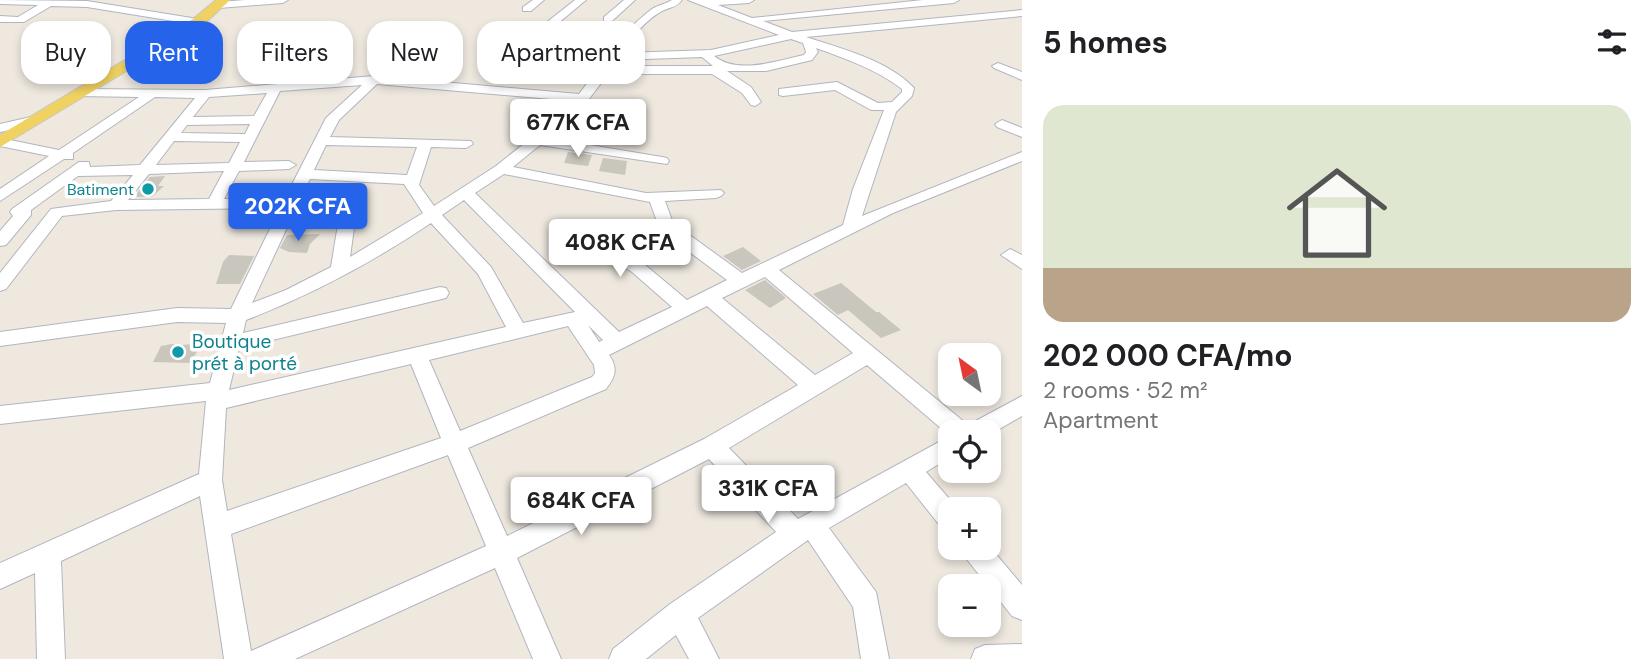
<!DOCTYPE html>
<meta charset="utf-8">
<style>
body{margin:0;font-family:"DM Sans",sans-serif;background:#f6f6f6;color:#202124;height:100vh;display:flex;flex-direction:column;font-size:26px;white-space:nowrap}
*{box-sizing:border-box;margin:0}
p{font-size:23px;color:#757577}
.icon{flex:none;width:38px;height:38px;fill:none;stroke:currentColor;stroke-width:2;stroke-linecap:round;stroke-linejoin:round}
.map{position:relative;flex:1;overflow:hidden}
.details{display:flex;flex-direction:column;background:#fff;width:630px}
.details>*{flex:none}
.hud{position:absolute;left:21px;top:21px;width:665px;height:63px;display:flex;gap:14px}
.needle{width:46px;rotate:327deg}
.buttons{position:absolute;left:938px;top:343px;display:grid;gap:14px}
.buttons a{display:grid;place-items:center;width:63px;height:63px;border-radius:14px;background:#fff;box-shadow:0 4px 10px #0003;font-size:35px}
.price{position:absolute;translate:-50% -60px;padding:0 16px;border-radius:7px;background:#fff;color:#222;font-size:23px;line-height:46px;filter:drop-shadow(0 2px 4px #0008)}
.price::after{content:'';position:absolute;left:50%;top:42px;width:21px;height:16px;margin-left:-10px;background:inherit;clip-path:polygon(0 0,100% 0,50% 100%)}
.price.selected{background:#2563eb;color:#fff}
ul{padding:0;list-style:none}
li{display:grid;align-content:center;gap:14px;height:371px;padding:0 21px}
li span{display:grid;place-items:center;height:217px;border-radius:21px;color:#555}
li>.icon{margin-inline-start:auto}
span .icon{width:126px;height:126px;fill:#fffc;stroke-width:1}
li b{font-size:30px}
h2{display:flex;justify-content:space-between;align-items:center;height:84px;padding:0 21px;font-size:30px}
.tag{padding:0 24px;border-radius:21px;background:#fff;box-shadow:0 4px 10px #0003;font-size:24px;line-height:63px}
.tag.selected{background:#2563eb;color:#fff}
main{display:flex;flex:1;min-height:0}
.map>svg:first-child{display:block}
.building{fill:#c9c6bd}
.lines{fill:none;stroke-linecap:round;stroke-linejoin:round}
.minor-casing{stroke:#b2b5c0;stroke-width:2}
.major-casing{stroke:#c8c8c8;stroke-width:2}
.minor{fill:#fff;fill-rule:evenodd}
.major{fill:#f0d262;fill-rule:evenodd}
.culture-dot{fill:#0f9aa8;stroke:#fff;stroke-width:2.5}
.labels{text-anchor:middle;dominant-baseline:central;stroke-width:7;stroke-linejoin:round;paint-order:stroke}
.far-culture-label{font-size:16px;fill:#0d838f;stroke:#fff;text-anchor:end}
.culture-label{font-size:19px;fill:#0d838f;stroke:#fff;text-anchor:start}
</style>
<main>
<div class="map">
<svg width="1022" height="659" viewBox="0 0 1022 659">
<rect width="100%" height="100%" fill="#eee8df"/>
<g class="building">
<polygon points="583,112 601,115 596,125 576,122"/>
<polygon points="568,152 592,155 588,166 564,163"/>
<polygon points="603,158 627,161 625,175 599,171"/>
<polygon points="165,176 158,186 164,186 152,197 134,197 150,177"/>
<polygon points="320,234 310,244 307,253 289,252 280,248 287,235"/>
<polygon points="649,239 668,252 653,261 634,248"/>
<polygon points="743,247 761,261 742,270 723,256"/>
<polygon points="229,255 254,256 240,284 216,284 223,262"/>
<polygon points="765,280 786,298 770,308 745,290"/>
<polygon points="841,283 876,312 879,312 901,330 881,338 848,310 838,315 813,294"/>
<polygon points="172,344 179,345 202,344 190,363 153,362 161,346"/>
</g>
<g class="lines">
<g class="minor-casing">
<g id="minor">
<polygon points="0,0 87,1 198,19 203,22 198,25 87,7 51,6 24,22 0,22 0,16 18,17 38,5 0,4"/>
<polygon points="245,0 288,0 283,3 219,8 214,5 219,2"/>
<polygon points="533,0 544,0 531,11 523,11 523,7"/>
<polygon points="575,0 586,0 550,30 542,30 542,26"/>
<polygon points="624,0 635,0 612,21 604,21 604,17"/>
<path d="M672,0H682C676,8 670,7 662,11C647,19 630,38 623,53L711,50L779,35L688,0H754L749,3L718,5L752,18L923,0H959L954,3L763,21L792,32L1022,10V16L806,37C842,49 888,60 914,88L912,96L896,112L862,216L1022,152V161L893,213L779,270L968,425L1022,396V416L989,435V432H950V457L926,472L958,509H950V531L941,527L906,483L829,528L876,592L889,659H861L853,607L808,540L698,618L719,659H689L676,635L646,659H609L613,649L670,604L776,532L709,459L517,558L561,659H533L495,568L295,659H224L200,496L61,561L65,659H37L35,573L0,589V563L199,474L206,401L0,424V406L210,383L226,323L177,322L0,346V332L177,308L231,309L280,208L116,210L62,216L6,289L0,291V273L51,209L111,201L133,175L78,176L31,210V215L6,245L0,246V231L13,216L10,212L12,209L79,162H89L90,167L140,165L195,98L155,97L73,153V159H64L0,201V189L49,156L0,146V138L59,150L139,97L77,96V90L81,89L205,90L374,76L579,94C603,64 621,32 652,9C658,5 666,4 672,0ZM791,39L803,43L806,52L804,55C776,61 738,75 714,56ZM816,48C846,59 876,69 902,89V92L892,102L878,103L837,82L779,89V95L783,96L835,90L871,110H884L853,189L843,225L742,273L673,223L665,201L716,198L721,196L724,193L721,190L646,193L513,167L540,145L667,164L669,161L667,158L662,157L548,138L576,116L608,74H712L742,93L751,105L755,106L761,102L751,87L727,71H766L812,60L818,52ZM702,57L713,66H614L618,60ZM377,84L574,101L566,110L496,166L434,206L419,185L431,147L466,148L473,144L471,141L330,137L339,120ZM362,85L326,118L285,198L224,199L239,171L289,169L296,165L289,161L244,162L280,91ZM267,93L254,116L193,117L209,97ZM250,124L245,134L181,133L187,125ZM174,141L240,142L229,163L156,165ZM326,145L417,147L407,175L314,170ZM224,171L209,199L128,200L149,174ZM504,174L650,202L660,230L727,280L687,300L644,264L578,223H566L564,227L566,231L632,272L672,307L619,332L475,193ZM310,179L404,184L423,213L350,257L356,213L348,208L296,207ZM464,200L575,312L523,323L491,267L442,215ZM292,217L339,218L331,267L286,290L252,303ZM431,223L478,274L506,327L229,390L239,348L446,298L449,293L446,288L440,287L243,333L246,320C311,295 373,262 431,223ZM765,277L853,353L815,375L722,298ZM707,306L798,385L704,439L507,536L468,448L606,389C616,376 618,368 609,355ZM588,325L603,340L599,342ZM568,326L594,365L595,373L592,377L460,431L429,360ZM411,364L441,438L227,511L222,480L226,408ZM867,365L950,436L798,519L729,448ZM448,455L486,546L251,651L231,534Z"/>
<polygon points="998,63 1022,72 1022,80 994,68 992,66"/>
<polygon points="35,116 42,120 40,123 0,132 0,124"/>
<polygon points="1002,120 1022,128 1022,137 997,127 995,124"/>
<polygon points="1010,249 1022,255 1022,269 1001,255"/>
<polygon points="989,546 1022,585 1022,620 1012,616 965,557 961,548"/>
<polygon points="1022,644 1022,659 971,659 975,649 985,645"/>
</g>
</g>
<g class="major-casing">
<polygon id="major" points="216,0 230,0 203,25 0,147 0,135 193,19"/>
</g>
<use href="#minor" class="minor"/>
<use href="#major" class="major"/>
</g>
<g class="culture-dot">
<circle cx="148" cy="189" r="7"/>
<circle cx="178" cy="352" r="7"/>
</g>
<g class="labels">
<g class="far-culture-label">
<text x="134" y="189">Batiment</text>
</g>
<g class="culture-label">
<text x="192" y="341">Boutique<tspan x="192" dy="22">prét à porté</tspan></text>
</g>
</g>
</svg>
<div class="buttons">
<a><svg class="needle" viewBox="-14 -14 28 28"><path d="M0-13l5 13h-10z" fill="#e53935"/><path d="M0 13l5-13h-10z" fill="#757577"/></svg></a>
<a><svg class="icon" aria-label="locate" viewBox="0 0 24 24"><circle cx="12" cy="12" r="6"/><path d="M12 2v4M12 18v4M2 12h4M18 12h4"/></svg></a>
<a>+</a>
<a>−</a>
</div>
<b class="price" style="left:578px;top:159px">677K CFA</b>
<b class="price selected" style="left:298px;top:243px">202K CFA</b>
<b class="price" style="left:620px;top:279px">408K CFA</b>
<b class="price" style="left:768px;top:525px">331K CFA</b>
<b class="price" style="left:581px;top:537px">684K CFA</b>
<div class="hud">
<a class="tag">Buy</a>
<a class="tag selected">Rent</a>
<a class="tag">Filters</a>
<a class="tag">New</a>
<a class="tag">Apartment</a>
</div>
</div>
<section class="details">
<h2>5 homes<svg class="icon" aria-label="filters" viewBox="0 0 24 24"><path d="M4 7h16M4 17h16"/><circle cx="9" cy="7" r="2"/><circle cx="15" cy="17" r="2"/></svg></h2>
<ul>
<li><span style="background:linear-gradient(#dfe7d0 75%,#b9a48a 0)"><svg class="icon" aria-label="home" viewBox="0 0 24 24"><path d="M3 11l9-7 9 7M6 9v11h12V9"/></svg></span><div><b>202 000 CFA/mo</b><p>2 rooms · 52 m²</p><p>Apartment</p></div></li>
</ul>
</section>
</main>
